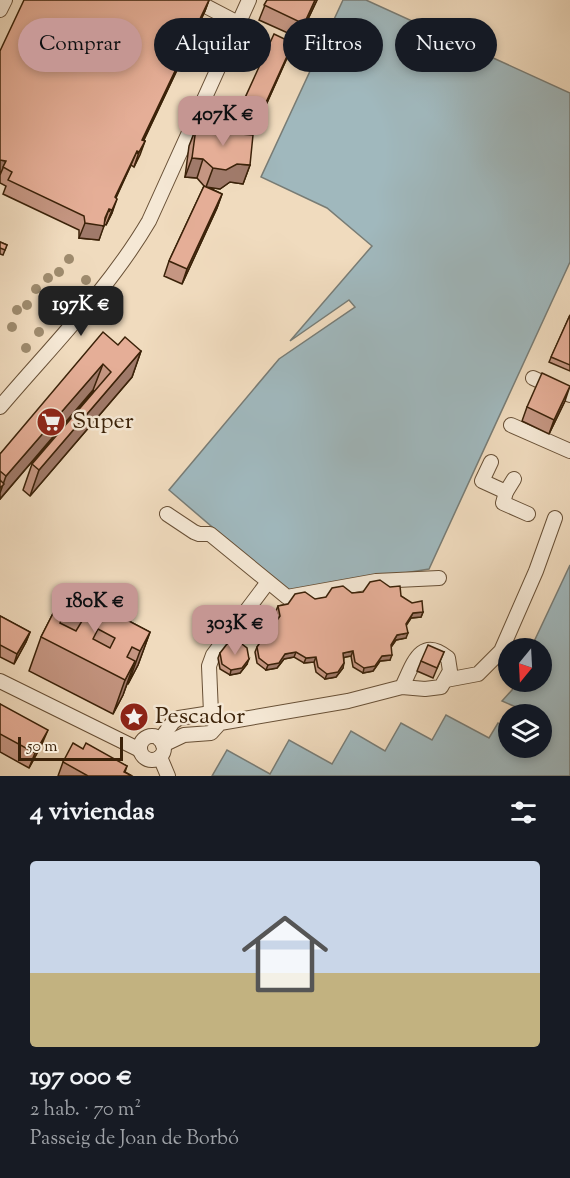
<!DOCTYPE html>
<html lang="es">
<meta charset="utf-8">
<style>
body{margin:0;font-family:"Sorts Mill Goudy",serif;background:#20242c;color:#f1f3f6;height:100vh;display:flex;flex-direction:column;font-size:22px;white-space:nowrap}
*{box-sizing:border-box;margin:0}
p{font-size:20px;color:#9ea1a6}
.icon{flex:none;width:33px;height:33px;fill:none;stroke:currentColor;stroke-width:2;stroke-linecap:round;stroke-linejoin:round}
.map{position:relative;height:776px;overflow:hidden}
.side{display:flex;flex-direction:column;background:#171b24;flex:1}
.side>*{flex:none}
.guide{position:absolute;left:18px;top:18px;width:534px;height:54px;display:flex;gap:12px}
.needle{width:39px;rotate:198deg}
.controls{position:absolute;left:498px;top:638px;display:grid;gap:12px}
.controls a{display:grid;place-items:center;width:54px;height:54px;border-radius:50%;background:#171b24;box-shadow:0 3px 9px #0003;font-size:30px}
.scale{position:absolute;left:18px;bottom:15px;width:105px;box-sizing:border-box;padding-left:6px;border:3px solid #3b2209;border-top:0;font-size:16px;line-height:21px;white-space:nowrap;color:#3b2209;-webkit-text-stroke:4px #f5e8d5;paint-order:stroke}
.price{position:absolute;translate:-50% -51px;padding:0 14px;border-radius:12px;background:#c59692;color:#111;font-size:20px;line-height:39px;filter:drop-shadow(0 2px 3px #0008)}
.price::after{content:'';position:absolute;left:50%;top:36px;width:18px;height:14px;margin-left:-9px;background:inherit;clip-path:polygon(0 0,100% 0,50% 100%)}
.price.current{background:#222;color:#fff}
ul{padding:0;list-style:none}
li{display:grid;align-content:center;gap:12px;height:318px;padding:0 30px}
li+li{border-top:2px solid #363941}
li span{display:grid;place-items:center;height:186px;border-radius:6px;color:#555}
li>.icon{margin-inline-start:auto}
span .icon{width:108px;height:108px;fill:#fffc;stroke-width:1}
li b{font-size:26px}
h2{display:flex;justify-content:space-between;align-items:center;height:72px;padding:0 30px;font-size:26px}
.chip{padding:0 21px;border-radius:27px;background:#171b24;box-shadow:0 3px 9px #0003;font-size:21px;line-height:54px}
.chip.current{background:#c59692;color:#111}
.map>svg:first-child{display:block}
.water{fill:#a0b8bd;stroke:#787c75;stroke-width:1.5}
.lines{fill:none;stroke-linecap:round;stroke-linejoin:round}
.minor-casing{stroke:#685036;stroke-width:16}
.minor{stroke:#f5e8d5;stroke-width:14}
.tree{fill:#9e8b6e}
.wall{fill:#c59682;stroke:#3b2209;stroke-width:1.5}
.shaded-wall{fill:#a07a6a;stroke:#3b2209;stroke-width:1.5}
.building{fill:#e5ae97;stroke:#3b2209;stroke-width:1.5;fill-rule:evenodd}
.labels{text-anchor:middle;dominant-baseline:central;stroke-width:5;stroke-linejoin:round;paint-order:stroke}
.poi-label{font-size:24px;fill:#3b2209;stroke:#f5e8d5;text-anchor:start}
</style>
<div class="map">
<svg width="570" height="776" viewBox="0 0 570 776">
<rect width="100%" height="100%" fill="#f0dbbe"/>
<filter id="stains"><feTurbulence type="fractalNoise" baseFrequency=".00333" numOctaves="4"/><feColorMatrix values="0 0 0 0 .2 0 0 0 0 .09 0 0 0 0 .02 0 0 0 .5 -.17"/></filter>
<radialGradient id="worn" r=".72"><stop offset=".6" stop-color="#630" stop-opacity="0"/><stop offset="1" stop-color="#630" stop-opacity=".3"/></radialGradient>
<g class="water">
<polygon points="343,0 366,0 570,93 570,262 429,569 288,592 169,490 279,359 355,307 349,300 290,341 372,246 327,208 261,177"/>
<polygon points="570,565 570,776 212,776 227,750 270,774 289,740 332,764 351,731 385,751 401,723 432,740 446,715 489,738 498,723 508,729 508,747 542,747 542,714 532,714 502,701 512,690 516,681 542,681 542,648 531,648"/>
</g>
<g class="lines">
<g class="minor-casing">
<g id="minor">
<polyline points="194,0 238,23"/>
<polyline points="0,10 5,0"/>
<polyline points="533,378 570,395"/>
<path d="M0,407C51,347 109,289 149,221L249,0"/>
<polyline points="511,425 570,451"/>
<polyline points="491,462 482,481 506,492"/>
<polyline points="514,479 506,492 503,503 528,514"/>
<polyline points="167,514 194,532 199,534 210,534 287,597 376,581 439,578"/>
<polyline points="446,680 478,674 501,651 536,571 555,518"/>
<polyline points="0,681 140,750"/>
<polyline points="220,723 211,713 209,666 213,655 268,582"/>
<circle cx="152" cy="748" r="12"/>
<polyline points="160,740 173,722 179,718 211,713"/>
<path d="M163,745L184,735L211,733L220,723L348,701L402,687L425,689L441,687L450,671L448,658C420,635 413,665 402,687"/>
<polyline points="160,757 168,776"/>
</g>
</g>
<use href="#minor" class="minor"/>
</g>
<g class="tree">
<circle cx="69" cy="259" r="5"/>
<circle cx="59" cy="272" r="5"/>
<circle cx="48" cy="278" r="5"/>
<circle cx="86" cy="280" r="5"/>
<circle cx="36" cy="289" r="5"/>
<circle cx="27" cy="305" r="5"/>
<circle cx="66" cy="305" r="5"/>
<circle cx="17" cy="310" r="5"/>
<circle cx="52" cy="319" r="5"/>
<circle cx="12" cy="327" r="5"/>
<circle cx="39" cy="332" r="5"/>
<circle cx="26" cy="348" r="5"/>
</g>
<g class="wall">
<polygon points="209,0 205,11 144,140 145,141 134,167 131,165 116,198 112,213 106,225 104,224 99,240 79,238 79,230 3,194 6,186 0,183 0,51"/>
<polygon points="267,0 317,0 299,38 259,20"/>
<polygon points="293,43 287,58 253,134 234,125 239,111"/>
<polygon points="196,128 250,165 243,184 230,182 220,189 208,187 222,194 217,208 182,284 164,276 169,261 204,186 197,178 185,177 189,146"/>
<polygon points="0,242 7,245 3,255 0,254"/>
<polygon points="570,315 570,371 549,362"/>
<polygon points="118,345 141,351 132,377 30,496 23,490 32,464 94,391 93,390 0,499 0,454"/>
<polygon points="565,401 549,434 522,421 527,407"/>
<polygon points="66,588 150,632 138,665 128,684 127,684 123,695 113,714 29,671 41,637"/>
<polygon points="352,593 401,596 423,612 421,617 411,618 406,625 406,638 396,640 391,647 390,660 380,661 373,671 363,673 353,667 351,656 344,657 343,668 336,677 325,679 316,672 314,662 304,663 294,657 284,659 277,668 266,670 257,663 255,652 257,647 262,640 260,632 262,627 273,626 278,619 276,611 278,606"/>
<polygon points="0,616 30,632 26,642 14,664 0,657"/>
<polygon points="444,652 433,678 417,671 421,661"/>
<polygon points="220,653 247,664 240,673 230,675 220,669 218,658"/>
<polygon points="0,704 42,744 29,768 0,752"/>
<polygon points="83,749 127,766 125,772 132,776 58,776 63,762"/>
</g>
<g class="shaded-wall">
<polygon points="209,0 205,11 137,154 142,140"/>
<polygon points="315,0 317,0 299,38 304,24"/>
<polygon points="293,43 287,58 253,134 258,120"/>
<polygon points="145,141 140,155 134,167 139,152"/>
<polygon points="137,151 131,165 109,212 115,197"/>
<polygon points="192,158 203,159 197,178 185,177"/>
<polygon points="0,160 6,161 0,175"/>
<polygon points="237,164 250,165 243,184 230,182 220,189 206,187 213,168"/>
<polygon points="222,194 217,208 182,284 187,269"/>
<polygon points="117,199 112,213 106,225 112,210"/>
<polygon points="109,209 103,226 104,226 99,240 79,238 85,223"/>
<polygon points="141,351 132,377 30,496 39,470"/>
<polygon points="103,364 93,390 0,499 0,493 6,476"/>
<polygon points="570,386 565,401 549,434 554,420"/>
<polygon points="423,612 421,617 411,618 404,629 406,624 413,613"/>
<polygon points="30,632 26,642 14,664 17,654"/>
<polygon points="150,632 138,665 128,684 140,651"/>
<polygon points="408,633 406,638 396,640 389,650 391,645 397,635"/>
<polygon points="353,651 351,656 341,658 343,653"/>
<polygon points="296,652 294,657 284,659 277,668 266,670 268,665 285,654"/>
<polygon points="392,655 390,660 380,661 373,671 363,673 364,668 382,656"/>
<polygon points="316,657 314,662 304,663 306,658"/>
<polygon points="249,659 247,664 240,673 230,675 231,670"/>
<polygon points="135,661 123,695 113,714 125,680"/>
<polygon points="344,663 343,668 336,677 325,679 327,674"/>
<polygon points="48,730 42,744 29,768 35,753"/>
</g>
<g class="building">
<polygon points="24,0 209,0 142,140 145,141 139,152 137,151 115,197 117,199 112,210 109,209 105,218 104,226 85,223 84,216 8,180 12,172 3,167 6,161 0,160 0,51"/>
<polygon points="267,0 315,0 304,24 264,5"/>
<polygon points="274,34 293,43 258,120 239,111"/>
<polygon points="218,123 232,125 241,134 253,135 250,165 237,164 226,170 213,168 203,159 192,158 196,128 208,129"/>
<polygon points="204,186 222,194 187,269 169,261"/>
<polygon points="0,242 7,245 5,250 0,248"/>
<polygon points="570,315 570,365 551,357"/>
<polygon points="103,332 118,345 125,337 141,351 39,470 32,464 111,372 103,364 6,476 0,471 0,454"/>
<polygon points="542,373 570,386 554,420 527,407"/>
<polygon points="0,480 4,484 0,488"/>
<polygon points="380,580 390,587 400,586 401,596 412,603 422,601 423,612 413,613 406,624 408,633 397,635 391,645 392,655 382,656 375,666 364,668 355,662 353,651 343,653 344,663 338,672 327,674 318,667 316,657 306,658 296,652 285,654 279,663 268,665 259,658 257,647 264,637 262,627 273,626 280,616 278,606 288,604 295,594 305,592 315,599 326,597 332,588 343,586 352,593 363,592 370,582"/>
<path d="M66,588L150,632L140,651L132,647L127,657L135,661L125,680L41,637ZM65,612L82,621L76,631L60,623L61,620L65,621L67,617L64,615ZM98,629L115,638L110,648L93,639Z"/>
<polygon points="0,616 30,632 17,654 0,645"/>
<polygon points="238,641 247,648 249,659 242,668 231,670 222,664 220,653 227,644"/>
<polygon points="428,645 444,652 437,668 421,661"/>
<polygon points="0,704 48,730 35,753 0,734"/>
<polygon points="73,743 83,749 86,743 127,766 124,772 132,776 88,776 63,762"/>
</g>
<defs>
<g id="supermarket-disc" transform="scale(1.5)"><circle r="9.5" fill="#8f2418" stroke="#f5e8d5"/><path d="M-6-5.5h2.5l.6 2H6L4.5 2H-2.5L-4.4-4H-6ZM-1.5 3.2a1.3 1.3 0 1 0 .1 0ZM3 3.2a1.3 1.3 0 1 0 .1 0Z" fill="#fff"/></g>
<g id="sight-disc" transform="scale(1.5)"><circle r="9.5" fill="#8f2418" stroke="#f5e8d5"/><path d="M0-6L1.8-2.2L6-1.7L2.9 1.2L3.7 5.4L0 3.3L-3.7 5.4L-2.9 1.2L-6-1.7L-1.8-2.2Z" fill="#fff"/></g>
</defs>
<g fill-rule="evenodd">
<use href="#supermarket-disc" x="51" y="422"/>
<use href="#sight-disc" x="134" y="717"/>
</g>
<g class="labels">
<g class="poi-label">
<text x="72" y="422">Super</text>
<text x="155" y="717">Pescador</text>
</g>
</g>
<rect width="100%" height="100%" filter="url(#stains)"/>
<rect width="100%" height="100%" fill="url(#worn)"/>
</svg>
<div class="controls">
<a><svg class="needle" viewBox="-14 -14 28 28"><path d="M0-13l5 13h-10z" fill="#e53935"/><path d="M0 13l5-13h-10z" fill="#9ea1a6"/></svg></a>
<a><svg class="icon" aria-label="layers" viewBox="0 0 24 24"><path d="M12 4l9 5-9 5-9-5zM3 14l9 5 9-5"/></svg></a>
</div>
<div class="scale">50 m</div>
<b class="price" style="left:223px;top:147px">407K €</b>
<b class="price current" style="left:81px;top:337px">197K €</b>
<b class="price" style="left:95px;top:634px">180K €</b>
<b class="price" style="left:235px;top:656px">303K €</b>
<div class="guide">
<a class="chip current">Comprar</a>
<a class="chip">Alquilar</a>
<a class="chip">Filtros</a>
<a class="chip">Nuevo</a>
</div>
</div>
<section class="side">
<h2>4 viviendas<svg class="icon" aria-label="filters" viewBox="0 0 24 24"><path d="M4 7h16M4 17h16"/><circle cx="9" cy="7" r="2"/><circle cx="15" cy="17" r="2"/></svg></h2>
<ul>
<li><span style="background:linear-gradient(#c9d6e8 60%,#c2b280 0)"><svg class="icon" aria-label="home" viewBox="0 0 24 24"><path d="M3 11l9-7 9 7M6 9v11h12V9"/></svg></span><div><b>197 000 €</b><p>2 hab. · 70 m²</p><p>Passeig de Joan de Borbó</p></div></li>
</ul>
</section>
